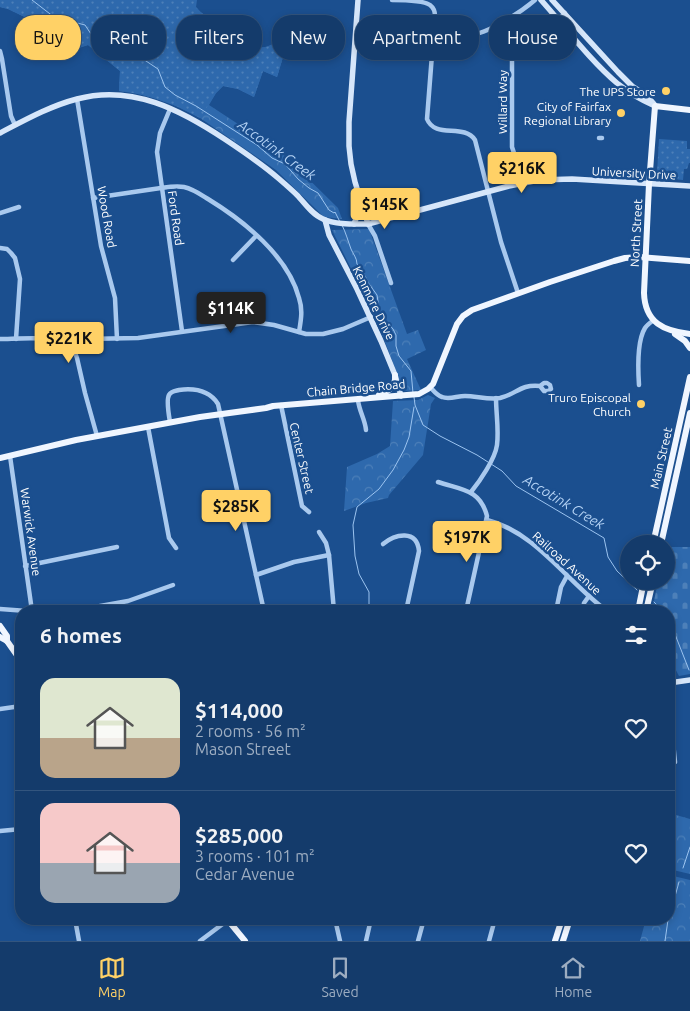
<!DOCTYPE html>
<meta charset="utf-8">
<style>
body{margin:0;font-family:Ubuntu,sans-serif;background:#1d4271;color:#f1f3f6;height:100vh;display:flex;flex-direction:column;font-size:19px;white-space:nowrap}
*{box-sizing:border-box;margin:0}
p{font-size:16px;color:#9dadc1}
.icon{flex:none;width:28px;height:28px;fill:none;stroke:currentColor;stroke-width:2;stroke-linecap:round;stroke-linejoin:round}
.map{position:relative;flex:1;overflow:hidden}
.drawer{position:absolute;left:15px;top:605px;width:660px;height:320px;display:flex;flex-direction:column;background:#143b6b;border-radius:20px;box-shadow:0 2px 8px #0003,0 0 0 1px #33557e}
.drawer>*{flex:none}
.guide{position:absolute;left:15px;top:15px;width:660px;height:45px;display:flex;gap:10px}
.controls{position:absolute;left:620px;top:535px;display:grid;gap:10px}
.controls a{display:grid;place-items:center;width:55px;height:55px;border-radius:50%;background:#143b6b;box-shadow:0 2px 8px #0003,0 0 0 1px #33557e;font-size:25px}
.price{position:absolute;translate:-50% -42px;padding:0 11px;border-radius:5px;background:#ffd166;color:#111;font-size:16px;line-height:32px;filter:drop-shadow(0 1px 2px #0008)}
.price::after{content:'';position:absolute;left:50%;top:30px;width:15px;height:11px;margin-left:-8px;background:inherit;clip-path:polygon(0 0,100% 0,50% 100%)}
.price.active{background:#222;color:#fff}
ul{padding:0;list-style:none}
li{display:flex;align-items:center;gap:15px;height:125px;padding:0 25px}
li+li{border-top:1px solid #33557e}
li span{display:grid;place-items:center;flex:none;width:140px;height:100px;border-radius:15px;color:#555}
li>.icon{margin-inline-start:auto}
span .icon{width:60px;height:60px;fill:#fffc;stroke-width:1}
li b{font-size:21px}
h2{display:flex;justify-content:space-between;align-items:center;height:60px;padding:0 25px;font-size:21px}
.chip{padding:0 18px;border-radius:20px;background:#143b6b;box-shadow:0 2px 8px #0003,0 0 0 1px #33557e;font-size:18px;line-height:45px}
.chip.active{background:#ffd166;color:#111}
.dock{display:flex;justify-content:space-around;align-items:center;height:70px;border-top:1px solid #33557e;background:#143b6b;font-size:14px;color:#9dadc1}
.dock a{display:grid;justify-items:center;gap:2px}
.dock .active{color:#ffd166}
.map>svg:first-child{display:block}
.forest{fill:url(#forest-crowns)}
.cemetery{fill:url(#cemetery-stones)}
.park{fill:url(#park-dots)}
.lines{fill:none;stroke-linecap:round;stroke-linejoin:round}
.stream{stroke:#9cc4f0;stroke-width:1}
.street{stroke:#a9c9ee;stroke-width:4.5}
.secondary{stroke:#d6e6fa;stroke-width:5.5}
.primary{stroke:#f0f6ff;stroke-width:6}
.poi-dot{fill:#ffd166;stroke:#1b4f8f;stroke-width:2}
.labels{text-anchor:middle;dominant-baseline:central;stroke-width:5;stroke-linejoin:round;paint-order:stroke}
.poi-label{font-size:12px;fill:#fff;stroke:#1b4f8f;text-anchor:end}
.street-label{font-size:12px;fill:#fff;stroke:#1b4f8f}
.water-label{font-size:14px;font-style:italic;fill:#b5d3f5;stroke:#1b4f8f}
</style>
<div class="map">
<svg width="690" height="941" viewBox="0 0 690 941">
<defs>
<pattern id="forest-crowns" width="20" height="18" patternUnits="userSpaceOnUse" patternTransform="scale(1.25)"><rect width="20" height="18" fill="#2e69ad"/><path d="M2 6a3 3 0 1 1 6 0M12 15a3 3 0 1 1 6 0" fill="none" stroke="#4d80b9"/></pattern>
<pattern id="cemetery-stones" width="16" height="16" patternUnits="userSpaceOnUse" patternTransform="scale(1.25)"><rect width="16" height="16" fill="#2e69ad"/><path d="M2 7V4a2 2 0 0 1 4 0v3zM10 15v-3a2 2 0 0 1 4 0v3z" fill="#4d80b9"/></pattern>
<pattern id="park-dots" width="8" height="8" patternUnits="userSpaceOnUse" patternTransform="scale(1.25)"><rect width="8" height="8" fill="#2e69ad"/><path d="M2 2h.1M6 6h.1" fill="none" stroke="#4d80b9" stroke-width="1.8" stroke-linecap="round"/></pattern>
</defs>
<rect width="100%" height="100%" fill="#1b4f8f"/>
<g class="forest">
<polygon points="0,0 191,64 266,47 275,43 287,35 283,57 277,77 263,71 254,97 238,89 223,86 216,93 209,105 281,152 338,208 342,219 324,217 276,170 200,118 176,106 154,98 132,92 119,91 120,71 88,45 54,56 42,54 47,35 31,20 8,9 0,7"/>
<polygon points="369,229 407,334 418,330 426,350 407,359 421,390 405,391 403,389 377,321 332,230"/>
<polygon points="428,395 435,398 431,404 423,455 389,495 388,498 366,503 344,511 347,467 377,454 390,446 393,401 418,400"/>
<polygon points="669,813 690,819 690,874 669,869"/>
<polygon points="669,875 690,880 690,941 640,941 646,919 669,919"/>
</g>
<polygon class="cemetery" points="666,547 690,547 690,674 679,676 669,657 669,611 652,611 658,581 666,581"/>
<g class="park">
<path d="M0,0H197L196,7C209,22 226,27 242,37C247,40 253,46 258,47C269,49 279,41 287,35L283,57L277,77L263,71L254,97L238,89L223,86L216,93L200,118C176,104 147,94 119,91L120,71L88,45L54,56L42,54L47,35L31,20L8,9L0,7Z"/>
<polygon points="659,139 687,141 687,149 690,149 690,163 689,163 687,169 684,169 683,180 662,178 657,173"/>
</g>
<g class="lines">
<g class="stream">
<polyline points="32,0 54,17 85,25 93,37 104,38 116,48 143,59 158,69 165,87 175,95 196,106 257,145 272,158 285,164 298,179 309,188 318,193 329,210 334,213 335,212 340,222"/>
<path d="M342,225C346,233 348,241 351,249C353,254 357,258 357,264L362,270L369,284L377,295L380,314L393,329L396,335V346L399,356L411,371L413,393"/>
<polyline points="414,397 415,405 423,425 440,436 477,455 502,471 516,486 604,538 608,557 617,571 637,590"/>
<polyline points="654,602 663,611"/>
<polyline points="369,611 369,592 359,574 355,556 353,525 357,507 379,489 393,470 404,450 409,437 414,407"/>
<polyline points="669,619 689,670"/>
<polyline points="683,868 690,847"/>
<polyline points="669,918 679,882"/>
<polyline points="665,941 668,920"/>
</g>
<g class="street">
<path d="M392,0C401,0 423,0 430,5C434,8 435,12 435,16L427,119C435,139 464,123 475,140L501,242L518,293"/>
<path d="M434,32C446,33 458,35 469,35C488,34 521,12 535,0"/>
<polyline points="0,51 2,59 11,116 15,125"/>
<polyline points="77,99 101,246 115,298 117,339"/>
<polyline points="170,109 160,133 157,152 182,331"/>
<polyline points="599,138 602,138"/>
<polyline points="524,183 512,147 512,60 554,24 565,13"/>
<path d="M93,198C114,195 134,192 154,189C164,188 174,185 184,187C193,189 200,194 208,199C244,221 288,256 299,298C303,310 301,320 299,332"/>
<polyline points="0,213 19,207"/>
<polyline points="368,224 375,236 391,283"/>
<polyline points="0,248 7,249 11,253 15,258 20,279 16,339"/>
<polyline points="233,260 256,236"/>
<path d="M0,339C14,339 53,336 65,342C71,345 75,351 77,358L85,393L97,436"/>
<polyline points="84,339 138,338 253,322 274,325 306,334 323,334 343,329 371,317"/>
<path d="M639,385C638,370 637,341 645,328C647,325 651,322 654,320"/>
<path d="M430,387C434,391 436,395 442,397C449,400 457,396 465,396C476,396 489,400 500,398C517,394 520,384 540,386L544,391H548L551,389L550,385L547,383H544L540,386"/>
<path d="M358,400C359,411 365,419 366,430"/>
<polyline points="281,405 302,506 309,512"/>
<path d="M170,422C169,416 166,400 169,395C171,391 175,391 179,390C194,388 209,390 218,404L264,611"/>
<polyline points="148,427 169,538 176,548"/>
<polyline points="10,456 32,611"/>
<path d="M438,482C462,490 480,489 487,516L466,611"/>
<path d="M471,492C480,481 495,459 497,445C499,430 496,413 496,398"/>
<path d="M487,520C536,532 568,583 607,611"/>
<polyline points="319,532 326,543 329,555 334,611"/>
<path d="M383,544C395,534 417,529 419,551L406,611"/>
<polyline points="25,566 117,547"/>
<polyline points="256,575 294,562 329,555"/>
<polyline points="407,608 420,611"/>
<polyline points="0,609 27,611"/>
<polyline points="58,611 78,610 128,601 173,585"/>
<polyline points="556,611 561,587 567,576"/>
<polyline points="583,611 584,603 589,596"/>
<polyline points="669,702 675,762"/>
<polyline points="0,709 21,706"/>
<polyline points="0,831 21,829"/>
<polyline points="75,919 79,941"/>
<polyline points="335,919 340,941"/>
<polyline points="200,941 228,920"/>
<polyline points="366,941 371,919"/>
<polyline points="418,941 424,919"/>
<polyline points="489,941 495,919"/>
</g>
<g class="secondary">
<polyline points="358,0 349,122 349,146 351,164 355,182 368,224"/>
<path d="M541,0C566,28 589,59 618,84C629,93 642,100 655,106"/>
<polyline points="552,0 618,72 632,86 647,96 654,104"/>
<path d="M0,133C25,120 50,106 77,99C132,84 181,110 226,140C244,152 262,164 278,178C285,184 292,190 298,196C305,204 313,215 323,219C336,225 354,224 368,224L509,186L539,180L572,179L690,186"/>
<path d="M365,210C371,217 377,216 386,216"/>
<polyline points="325,220 329,235 357,289 381,341 395,375 401,396"/>
<polyline points="354,224 361,206"/>
<polyline points="669,683 690,680"/>
</g>
<g class="primary">
<path d="M690,110L655,106L649,184L644,293C645,323 664,331 690,334"/>
<polyline points="675,334 685,341 690,348"/>
<path d="M379,395C389,391 396,387 395,375"/>
<polyline points="0,458 76,440 200,417 266,408 273,406 419,394 428,389 433,384 457,324 463,316 472,310 550,282 614,261 625,258 639,257 690,261"/>
<polyline points="653,544 690,377"/>
<polyline points="661,544 690,413"/>
<polyline points="638,611 644,581"/>
<polyline points="646,611 653,581"/>
<polyline points="0,626 7,636 7,641"/>
<polyline points="0,637 7,641 21,661"/>
<polyline points="227,919 245,941"/>
<polyline points="555,941 562,919"/>
<polyline points="563,941 570,919"/>
</g>
</g>
<g class="poi-dot">
<circle cx="666" cy="91" r="5"/>
<circle cx="621" cy="113" r="5"/>
<circle cx="641" cy="404" r="5"/>
</g>
<g class="labels">
<g class="poi-label">
<text x="656" y="91">The UPS Store</text>
<text x="611" y="106">City of Fairfax<tspan x="611" dy="14">Regional Library</tspan></text>
<text x="631" y="397">Truro Episcopal<tspan x="631" dy="14">Church</tspan></text>
</g>
<g class="street-label">
<text transform="translate(502 102) rotate(-90)">Willard Way</text>
<text transform="translate(634 173) rotate(3)">University Drive</text>
<text transform="translate(107 217) rotate(80)">Wood Road</text>
<text transform="translate(176 218) rotate(82)">Ford Road</text>
<text transform="translate(636 233) rotate(-87)">North Street</text>
<text transform="translate(374 303) rotate(64)">Kenmore Drive</text>
<text transform="translate(356 388) rotate(-5)">Chain Bridge Road</text>
<text transform="translate(302 458) rotate(77)">Center Street</text>
<text transform="translate(661 458) rotate(-77)">Main Street</text>
<text transform="translate(31 532) rotate(82)">Warwick Avenue</text>
<text transform="translate(567 563) rotate(42)">Railroad Avenue</text>
</g>
<g class="water-label">
<text transform="translate(277 150) rotate(36)">Accotink Creek</text>
<text transform="translate(564 502) rotate(31)">Accotink Creek</text>
</g>
</g>
</svg>
<div class="controls">
<a><svg class="icon" aria-label="locate" viewBox="0 0 24 24"><circle cx="12" cy="12" r="6"/><path d="M12 2v4M12 18v4M2 12h4M18 12h4"/></svg></a>
</div>
<b class="price" style="left:522px;top:194px">$216K</b>
<b class="price" style="left:385px;top:230px">$145K</b>
<b class="price active" style="left:231px;top:334px">$114K</b>
<b class="price" style="left:69px;top:364px">$221K</b>
<b class="price" style="left:236px;top:532px">$285K</b>
<b class="price" style="left:467px;top:563px">$197K</b>
<div class="guide">
<a class="chip active">Buy</a>
<a class="chip">Rent</a>
<a class="chip">Filters</a>
<a class="chip">New</a>
<a class="chip">Apartment</a>
<a class="chip">House</a>
</div>
<section class="drawer">
<h2>6 homes<svg class="icon" aria-label="filters" viewBox="0 0 24 24"><path d="M4 7h16M4 17h16"/><circle cx="9" cy="7" r="2"/><circle cx="15" cy="17" r="2"/></svg></h2>
<ul>
<li><span style="background:linear-gradient(#dfe7d0 60%,#b9a48a 0)"><svg class="icon" aria-label="home" viewBox="0 0 24 24"><path d="M3 11l9-7 9 7M6 9v11h12V9"/></svg></span><div><b>$114,000</b><p>2 rooms · 56 m²</p><p>Mason Street</p></div><svg class="icon" aria-label="heart" viewBox="0 0 24 24"><path d="M12 20l-8-8c-3-5 5-10 8-4 3-6 11-1 8 4z"/></svg></li>
<li><span style="background:linear-gradient(#f6c9c9 60%,#9aa5b1 0)"><svg class="icon" aria-label="home" viewBox="0 0 24 24"><path d="M3 11l9-7 9 7M6 9v11h12V9"/></svg></span><div><b>$285,000</b><p>3 rooms · 101 m²</p><p>Cedar Avenue</p></div><svg class="icon" aria-label="heart" viewBox="0 0 24 24"><path d="M12 20l-8-8c-3-5 5-10 8-4 3-6 11-1 8 4z"/></svg></li>
</ul>
</section>
</div>
<nav class="dock">
<a class="active"><svg class="icon" aria-label="map" viewBox="0 0 24 24"><path d="M3 6l6-2 6 2 6-2v14l-6 2-6-2-6 2zM9 4v14M15 6v14"/></svg>Map</a>
<a><svg class="icon" aria-label="saved" viewBox="0 0 24 24"><path d="M7 4h10v16l-5-4-5 4z"/></svg>Saved</a>
<a><svg class="icon" aria-label="home" viewBox="0 0 24 24"><path d="M3 11l9-7 9 7M6 9v11h12V9"/></svg>Home</a>
</nav>
